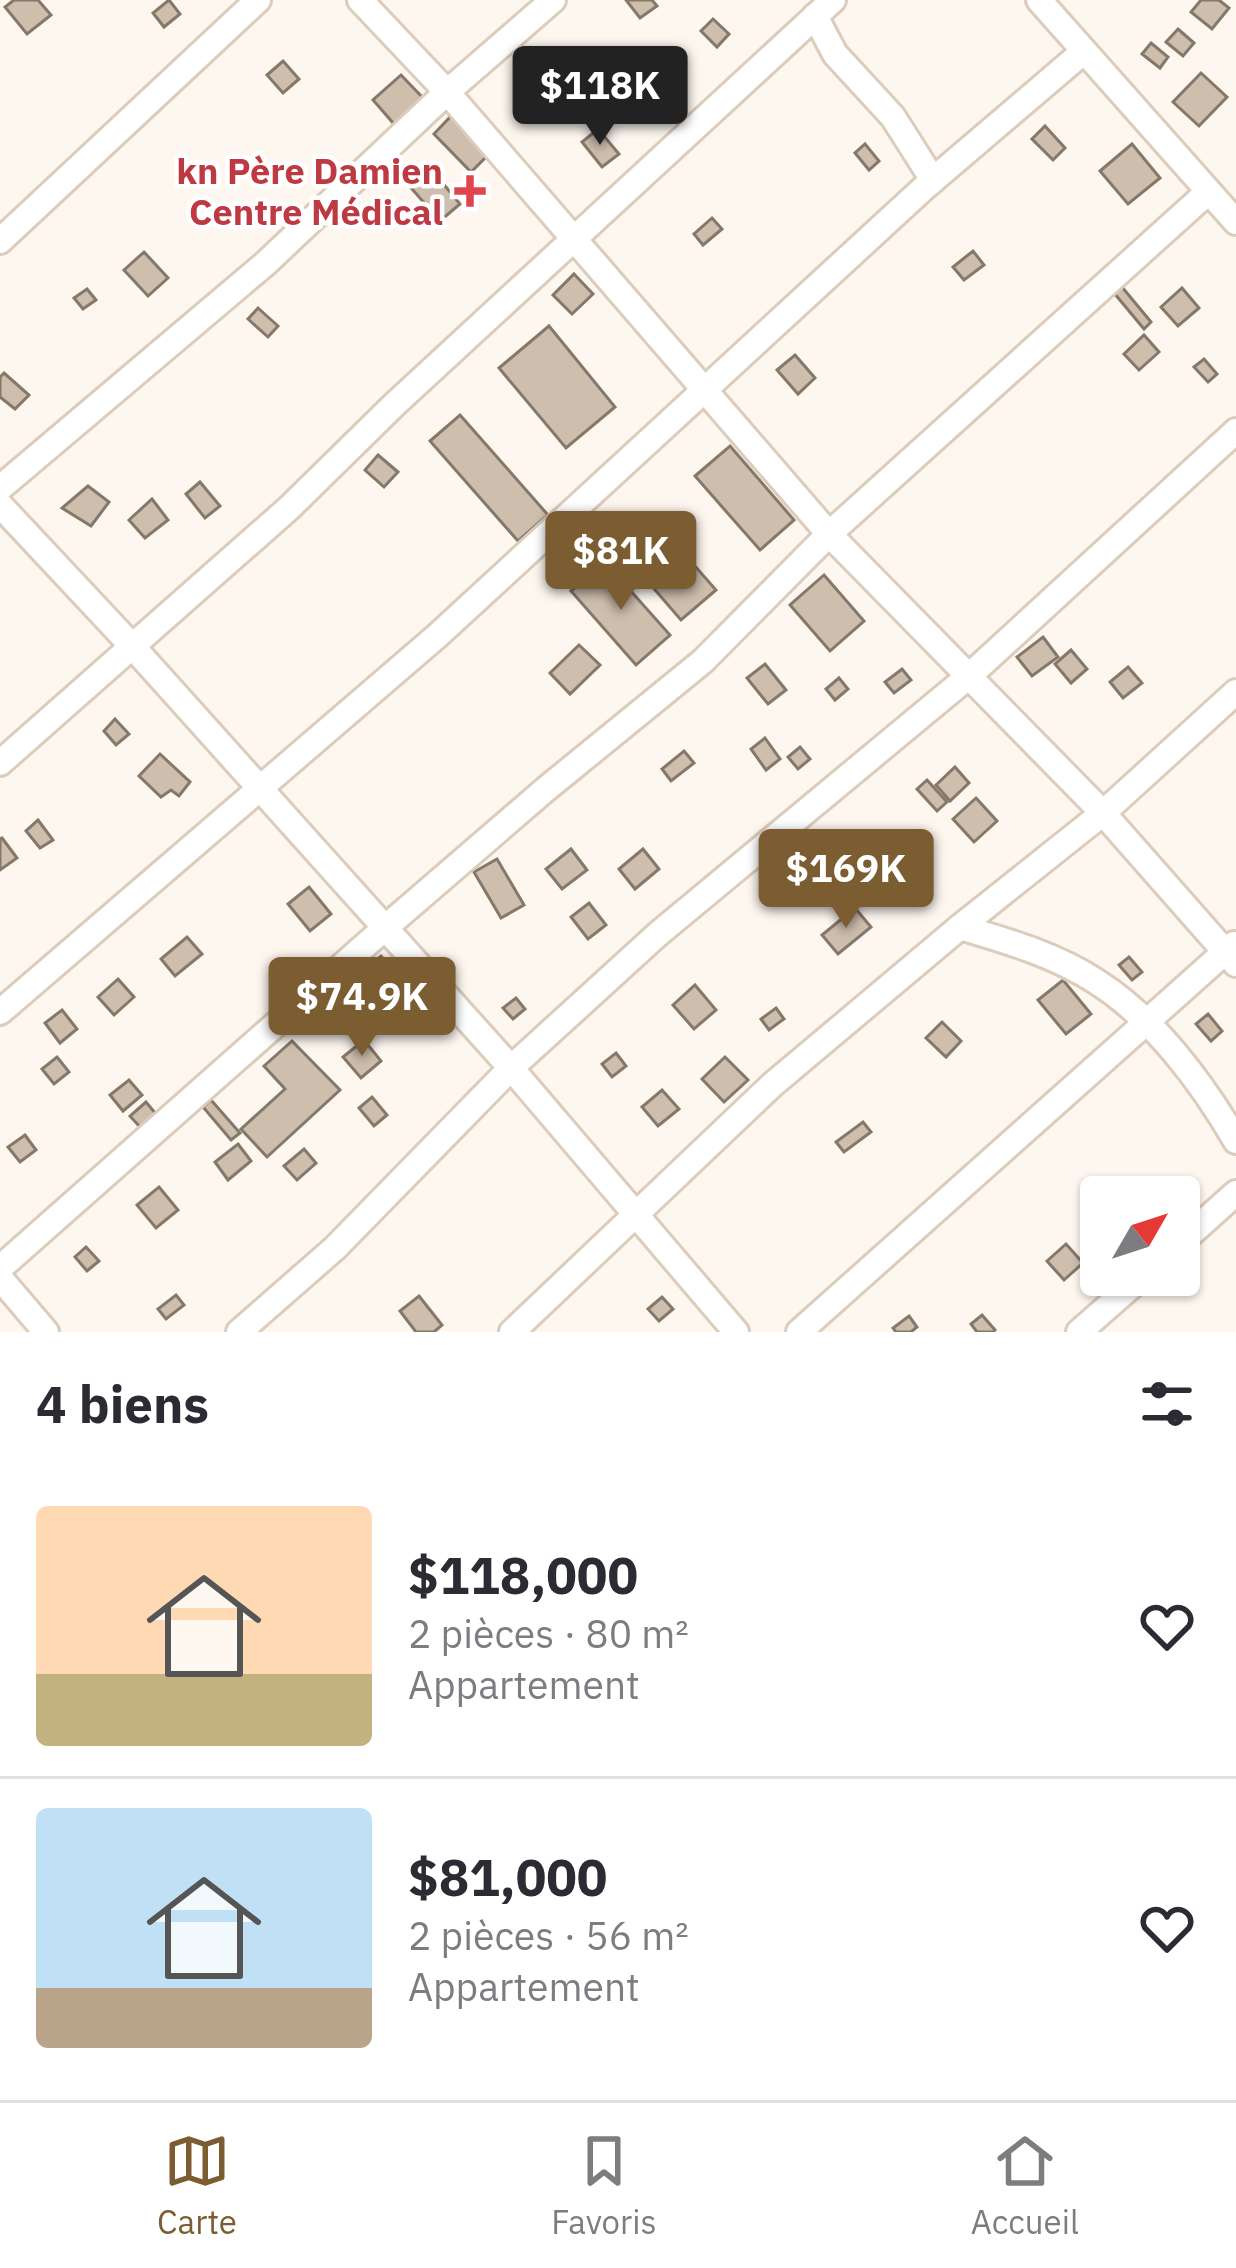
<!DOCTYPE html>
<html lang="fr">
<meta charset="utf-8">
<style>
body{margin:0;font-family:"IBM Plex Sans",sans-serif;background:#f2f2f3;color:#2b2b33;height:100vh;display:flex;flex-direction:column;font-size:45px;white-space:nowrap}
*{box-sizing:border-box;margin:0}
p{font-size:39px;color:#7c7c81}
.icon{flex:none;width:66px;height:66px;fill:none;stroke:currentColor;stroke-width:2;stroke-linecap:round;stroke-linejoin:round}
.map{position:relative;height:1332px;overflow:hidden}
.panel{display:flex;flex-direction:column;background:#fff;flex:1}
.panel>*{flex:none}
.needle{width:78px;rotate:51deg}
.controls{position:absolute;left:1080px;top:1176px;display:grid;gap:24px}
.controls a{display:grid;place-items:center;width:120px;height:120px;border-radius:12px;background:#fff;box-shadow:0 3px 9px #0004;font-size:60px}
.price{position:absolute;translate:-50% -102px;padding:0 27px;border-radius:12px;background:#7c5d32;color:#fff;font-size:39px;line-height:78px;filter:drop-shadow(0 3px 6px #0008)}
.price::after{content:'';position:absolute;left:50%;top:72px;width:36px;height:27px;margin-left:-18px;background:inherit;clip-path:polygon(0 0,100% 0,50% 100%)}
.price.current{background:#222;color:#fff}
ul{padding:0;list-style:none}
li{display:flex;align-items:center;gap:36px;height:300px;padding:0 36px}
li+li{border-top:3px solid #e1e1e2}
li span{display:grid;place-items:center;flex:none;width:336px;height:240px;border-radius:12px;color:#555}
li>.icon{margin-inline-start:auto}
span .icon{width:144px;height:144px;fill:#fffc;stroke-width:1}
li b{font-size:51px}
h2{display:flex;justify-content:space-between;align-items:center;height:144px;padding:0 36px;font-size:51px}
.menu{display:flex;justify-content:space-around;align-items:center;height:168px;border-top:3px solid #e1e1e2;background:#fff;font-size:33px;color:#7c7c81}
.menu a{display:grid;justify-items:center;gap:6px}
.menu .current{color:#7c5d32}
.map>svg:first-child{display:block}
.building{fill:#cdbead;stroke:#867869;stroke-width:3}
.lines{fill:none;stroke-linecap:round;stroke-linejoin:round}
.street-casing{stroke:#dbccbb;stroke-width:30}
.street{stroke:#fff;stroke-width:24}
.health-dot{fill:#e0444e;stroke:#fff;stroke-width:4.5}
.labels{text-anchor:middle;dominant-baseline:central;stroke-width:9;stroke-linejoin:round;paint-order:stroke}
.health-label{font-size:36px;font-weight:bold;fill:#be3a42;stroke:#fff;text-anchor:end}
</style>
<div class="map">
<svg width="1236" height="1332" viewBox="0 0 1236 1332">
<rect width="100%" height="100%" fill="#fef7f0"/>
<g class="building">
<polygon points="14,0 38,0 51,15 27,34 5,7"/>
<polygon points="169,0 180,14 164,27 153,13"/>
<polygon points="626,0 652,0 657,6 640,18"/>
<polygon points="1201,0 1219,0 1229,8 1212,29 1191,12"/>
<polygon points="713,19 729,34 717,47 701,31"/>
<polygon points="1178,29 1194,43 1183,56 1166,42"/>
<polygon points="1151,43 1168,57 1160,68 1142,54"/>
<polygon points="283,61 299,79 283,93 267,75"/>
<polygon points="1201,73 1227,97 1199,126 1173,102"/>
<polygon points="401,75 423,98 394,124 373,100"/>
<polygon points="451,116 489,154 471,172 434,134"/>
<polygon points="1045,126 1065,148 1053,160 1032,139"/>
<polygon points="598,129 619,154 602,167 582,142"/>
<polygon points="865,144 879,161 869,170 855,153"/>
<polygon points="1132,144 1160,178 1128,204 1100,171"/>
<polygon points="426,163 460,204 440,221 405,181"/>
<polygon points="712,218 722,229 703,245 694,234"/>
<polygon points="973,251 984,265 964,280 953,267"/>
<polygon points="144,252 168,278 148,296 124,270"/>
<polygon points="574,274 593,294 572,314 553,295"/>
<polygon points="1122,287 1151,322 1144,329 1114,293"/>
<polygon points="1182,288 1199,308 1178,326 1161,307"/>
<polygon points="87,289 96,300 83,309 74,298"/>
<polygon points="258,308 278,326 268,337 248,319"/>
<polygon points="549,326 615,407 566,448 499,368"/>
<polygon points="1144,335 1159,352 1139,370 1124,354"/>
<polygon points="795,355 815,378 798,394 777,370"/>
<polygon points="1204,359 1217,374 1208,382 1194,367"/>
<polygon points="4,373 29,395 15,409 0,397 0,377"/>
<polygon points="460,415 548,515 518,541 430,441"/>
<polygon points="730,446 794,520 760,550 695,476"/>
<polygon points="378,455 398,472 384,487 365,470"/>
<polygon points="200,482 220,506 205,518 186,494"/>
<polygon points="88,486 109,502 91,526 62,508"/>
<polygon points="152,499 168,520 145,538 129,520"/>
<polygon points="651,516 716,590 681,620 617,546"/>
<polygon points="605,562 670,635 636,665 571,591"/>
<polygon points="824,575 864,621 830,651 790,605"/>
<polygon points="1043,637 1058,657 1032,676 1017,657"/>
<polygon points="579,645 600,665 570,694 550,673"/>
<polygon points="1071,650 1087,669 1071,683 1055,664"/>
<polygon points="765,664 786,690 768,704 747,678"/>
<polygon points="1128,667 1142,683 1123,698 1110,682"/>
<polygon points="902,669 911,680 894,693 885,682"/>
<polygon points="839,678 848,689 835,700 826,689"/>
<polygon points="115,719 129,734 116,745 104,731"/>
<polygon points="765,738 780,759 766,770 751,749"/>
<polygon points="800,747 810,759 798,769 788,757"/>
<polygon points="684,751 694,763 671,781 662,769"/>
<polygon points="160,754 190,782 179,796 171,790 161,797 139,776"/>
<polygon points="955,767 969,783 950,801 936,785"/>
<polygon points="927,780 947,802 937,811 917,789"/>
<polygon points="976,798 997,821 974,842 953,819"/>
<polygon points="38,820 53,840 40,848 26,831"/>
<polygon points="855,832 877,860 862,872 840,844"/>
<polygon points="2,838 17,858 0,870 0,839"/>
<polygon points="571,849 587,870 562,889 546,869"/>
<polygon points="643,849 659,869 635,889 619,869"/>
<polygon points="497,859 524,905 501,918 474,872"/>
<polygon points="309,887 331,914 310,931 288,904"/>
<polygon points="589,903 606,925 588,939 571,917"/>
<polygon points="855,908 871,927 838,954 822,935"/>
<polygon points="187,937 202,954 175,976 161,959"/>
<polygon points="381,956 388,964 368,980 361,972"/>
<polygon points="1129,957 1142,972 1132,980 1119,965"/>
<polygon points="118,979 134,997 114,1015 98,997"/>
<polygon points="1063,980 1091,1014 1066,1034 1038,1000"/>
<polygon points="695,985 716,1010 694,1029 673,1005"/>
<polygon points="516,998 525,1009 513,1019 503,1008"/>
<polygon points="776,1008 784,1019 769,1030 761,1019"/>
<polygon points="62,1010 77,1029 60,1043 45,1023"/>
<polygon points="1208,1014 1222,1031 1211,1041 1196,1024"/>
<polygon points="942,1022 961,1041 946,1057 926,1038"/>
<polygon points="364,1040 381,1061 361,1078 343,1057"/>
<polygon points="292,1041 340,1090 267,1157 241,1129 285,1089 264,1066"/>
<polygon points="616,1053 626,1066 612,1077 602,1064"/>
<polygon points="57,1057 69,1072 54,1084 42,1069"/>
<polygon points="725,1057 748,1080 724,1102 702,1079"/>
<polygon points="129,1080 142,1095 123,1111 110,1095"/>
<polygon points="662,1090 679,1109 658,1126 642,1107"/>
<polygon points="372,1097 387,1115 374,1126 359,1108"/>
<polygon points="211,1100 240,1133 231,1140 203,1107"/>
<polygon points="146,1102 156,1114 140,1127 130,1116"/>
<polygon points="863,1122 871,1132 844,1152 836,1142"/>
<polygon points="25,1135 36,1150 20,1162 8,1147"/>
<polygon points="238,1144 251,1161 228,1180 215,1162"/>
<polygon points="304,1149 316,1163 297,1180 284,1166"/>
<polygon points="159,1187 178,1210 156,1228 137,1205"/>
<polygon points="1066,1244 1083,1263 1064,1280 1047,1261"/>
<polygon points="86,1247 99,1261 87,1271 75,1257"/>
<polygon points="176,1295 184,1305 166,1319 158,1309"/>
<polygon points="419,1296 442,1325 434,1332 416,1332 400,1311"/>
<polygon points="662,1297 673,1309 659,1321 648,1309"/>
<polygon points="982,1315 995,1330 993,1332 977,1332 971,1324"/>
<polygon points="909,1316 917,1327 911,1332 896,1332 893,1328"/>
</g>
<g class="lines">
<g class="street-casing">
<g id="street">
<polyline points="360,0 447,92 829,534 1103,813 1236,964"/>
<polyline points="1039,0 1236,222"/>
<polyline points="815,16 835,54 893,117 933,180"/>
<polyline points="0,241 258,0"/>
<polyline points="0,488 266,263 447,92 553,0"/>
<polyline points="0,505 133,647 511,1068 736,1332"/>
<polyline points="0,763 289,508 395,404 833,0"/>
<path d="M960,927C1007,941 1056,955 1097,982C1154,1018 1203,1084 1236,1141"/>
<polyline points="0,1012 437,636 926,186 1083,52"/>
<polyline points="1179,1244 1236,1193"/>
<polyline points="0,1268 386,927 546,789 703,661 829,534 1208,192"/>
<polyline points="0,1278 46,1332"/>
<polyline points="239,1332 335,1248 511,1068 658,934 969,676 1236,431"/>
<polyline points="512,1332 772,1085 960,927 1103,813 1236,692"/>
<polyline points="799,1332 1234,944"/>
<polyline points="1079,1332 1144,1275"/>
</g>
</g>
<use href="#street" class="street"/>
</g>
<path class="health-dot" d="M464 173h12v12h12v12h-12v12h-12v-12h-12v-12h12z"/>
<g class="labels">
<g class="health-label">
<text x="443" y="170">kn Père Damien<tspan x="443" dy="41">Centre Médical</tspan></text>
</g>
</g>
</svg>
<div class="controls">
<a><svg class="needle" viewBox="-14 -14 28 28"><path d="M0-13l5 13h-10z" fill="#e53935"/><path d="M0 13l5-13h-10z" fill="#7c7c81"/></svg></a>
</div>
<b class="price current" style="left:600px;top:148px">$118K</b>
<b class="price" style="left:621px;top:613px">$81K</b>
<b class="price" style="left:846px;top:931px">$169K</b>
<b class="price" style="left:362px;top:1059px">$74.9K</b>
</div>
<section class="panel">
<h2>4 biens<svg class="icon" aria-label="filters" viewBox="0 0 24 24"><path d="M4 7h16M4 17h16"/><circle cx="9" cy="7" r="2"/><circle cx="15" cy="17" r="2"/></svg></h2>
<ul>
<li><span style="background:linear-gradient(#ffd9b3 70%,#c2b280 0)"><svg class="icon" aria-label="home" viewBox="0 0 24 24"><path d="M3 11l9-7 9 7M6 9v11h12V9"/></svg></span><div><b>$118,000</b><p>2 pièces · 80 m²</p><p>Appartement</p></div><svg class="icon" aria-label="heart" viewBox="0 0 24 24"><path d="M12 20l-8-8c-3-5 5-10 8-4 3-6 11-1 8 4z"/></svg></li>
<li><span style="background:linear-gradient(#bfe0f5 75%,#b9a48a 0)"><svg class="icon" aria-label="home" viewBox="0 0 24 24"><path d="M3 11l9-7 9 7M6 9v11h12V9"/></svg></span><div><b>$81,000</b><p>2 pièces · 56 m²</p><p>Appartement</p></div><svg class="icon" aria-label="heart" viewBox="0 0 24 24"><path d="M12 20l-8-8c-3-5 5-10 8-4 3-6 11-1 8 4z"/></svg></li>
</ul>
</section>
<nav class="menu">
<a class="current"><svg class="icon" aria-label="map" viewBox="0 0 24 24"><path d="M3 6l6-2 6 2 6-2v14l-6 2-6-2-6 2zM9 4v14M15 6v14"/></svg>Carte</a>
<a><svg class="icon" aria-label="saved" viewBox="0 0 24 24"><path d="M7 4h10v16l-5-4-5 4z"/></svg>Favoris</a>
<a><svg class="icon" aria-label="home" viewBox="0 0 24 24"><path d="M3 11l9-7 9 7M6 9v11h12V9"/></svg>Accueil</a>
</nav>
